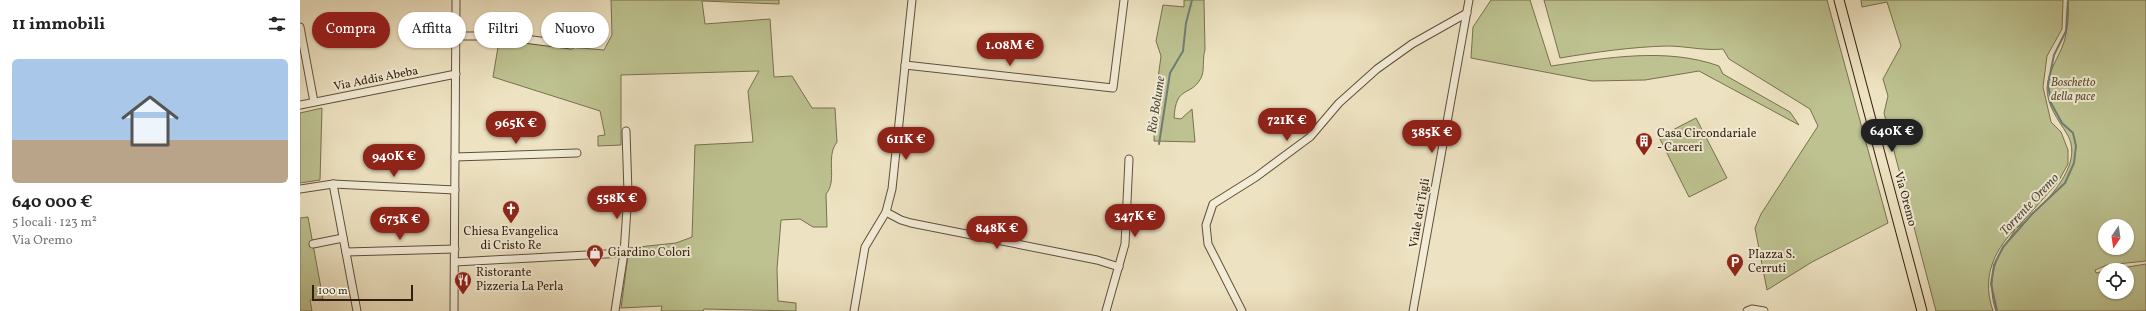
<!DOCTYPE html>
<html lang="it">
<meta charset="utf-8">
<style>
body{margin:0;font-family:Vollkorn,serif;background:#f6f6f6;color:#222;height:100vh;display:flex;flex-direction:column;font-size:15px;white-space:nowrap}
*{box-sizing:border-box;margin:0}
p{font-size:13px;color:#767676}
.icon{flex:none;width:22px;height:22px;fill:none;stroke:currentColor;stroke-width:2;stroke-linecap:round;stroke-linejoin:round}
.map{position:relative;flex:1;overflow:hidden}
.drawer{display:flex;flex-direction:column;background:#fff;width:300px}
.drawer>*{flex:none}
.banner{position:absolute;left:12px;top:12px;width:380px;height:36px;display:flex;gap:8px}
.needle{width:26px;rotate:193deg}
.controls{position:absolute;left:1798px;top:219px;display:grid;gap:8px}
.controls a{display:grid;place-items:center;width:36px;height:36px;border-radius:50%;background:#fff;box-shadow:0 1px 3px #0004;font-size:20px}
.scale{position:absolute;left:12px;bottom:10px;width:101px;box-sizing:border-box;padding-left:4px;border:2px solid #321e0c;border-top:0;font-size:11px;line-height:14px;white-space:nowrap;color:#321e0c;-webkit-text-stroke:3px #f3ecd7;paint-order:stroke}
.price{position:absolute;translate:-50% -34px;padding:0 9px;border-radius:14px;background:#8f2418;color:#fff;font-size:13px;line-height:26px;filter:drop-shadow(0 1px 2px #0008)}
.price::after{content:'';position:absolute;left:50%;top:24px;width:12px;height:9px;margin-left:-6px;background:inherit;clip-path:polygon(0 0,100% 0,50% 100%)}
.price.active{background:#222;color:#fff}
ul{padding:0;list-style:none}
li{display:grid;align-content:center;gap:8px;height:212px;padding:0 12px}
li span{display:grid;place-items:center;height:124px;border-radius:6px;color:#555}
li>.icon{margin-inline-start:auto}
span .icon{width:72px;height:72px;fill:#fffc;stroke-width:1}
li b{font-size:17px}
h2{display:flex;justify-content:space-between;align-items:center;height:48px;padding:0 12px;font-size:17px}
.chip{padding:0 14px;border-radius:18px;background:#fff;box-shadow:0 1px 3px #0004;font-size:14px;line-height:36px}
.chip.active{background:#8f2418;color:#fff}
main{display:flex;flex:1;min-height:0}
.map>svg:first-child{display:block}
.green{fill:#bdc290;stroke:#78704e;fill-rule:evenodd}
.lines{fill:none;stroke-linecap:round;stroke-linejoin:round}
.stream{stroke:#707d74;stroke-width:2}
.minor-casing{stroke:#614f39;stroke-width:9}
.major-casing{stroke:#321e0c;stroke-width:11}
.minor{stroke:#f3ecd7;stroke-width:7}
.major{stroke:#ede2c1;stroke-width:9}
.labels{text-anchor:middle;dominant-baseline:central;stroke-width:4;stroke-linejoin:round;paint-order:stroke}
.street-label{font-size:12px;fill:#321e0c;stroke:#f3ecd7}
.park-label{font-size:12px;font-style:italic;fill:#5c4f34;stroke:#f3ecd7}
.poi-label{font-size:12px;fill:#321e0c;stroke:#f3ecd7;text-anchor:start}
.water-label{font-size:13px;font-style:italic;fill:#514e40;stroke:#f3ecd7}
</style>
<main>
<section class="drawer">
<h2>11 immobili<svg class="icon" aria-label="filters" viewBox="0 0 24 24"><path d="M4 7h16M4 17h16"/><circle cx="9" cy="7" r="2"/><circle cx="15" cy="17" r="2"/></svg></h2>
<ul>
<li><span style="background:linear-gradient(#a9c7e8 65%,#b9a48a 0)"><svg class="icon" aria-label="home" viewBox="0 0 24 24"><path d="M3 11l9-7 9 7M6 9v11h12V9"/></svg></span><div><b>640 000 €</b><p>5 locali · 123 m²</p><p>Via Oremo</p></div></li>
</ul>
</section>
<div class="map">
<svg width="1846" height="311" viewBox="0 0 1846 311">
<rect width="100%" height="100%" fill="#ede2c1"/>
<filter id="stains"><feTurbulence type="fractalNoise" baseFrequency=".005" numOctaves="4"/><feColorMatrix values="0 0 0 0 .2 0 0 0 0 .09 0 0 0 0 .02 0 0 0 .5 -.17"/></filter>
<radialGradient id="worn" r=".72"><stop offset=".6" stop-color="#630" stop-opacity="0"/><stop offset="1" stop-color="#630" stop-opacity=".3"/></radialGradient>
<g class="green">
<path d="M311,0H479V4L402,1L405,24L470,19L474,77L492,76L512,108H535L537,142C525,157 538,180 526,194L527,227H513L500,219L481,220L477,269L478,301L496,303V311L404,309L403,311H361L362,306L321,308L329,248L376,243L392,237L395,145L453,142L448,91L459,71L321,75V145L298,146V136L305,135L300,111L193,77L199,41L304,50L312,35Z"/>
<path d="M884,0H904L905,50C902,59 905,70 901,78C890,98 876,84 874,118L881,119L892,109L895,142L854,141L855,101L861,56L856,41L863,5L884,7Z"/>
<path d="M1191,0H1230L1251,66C1306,58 1366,47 1419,66L1423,74L1490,112L1499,125L1399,71L1345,80L1292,81L1171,58L1173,27Z"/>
<path d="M1244,0H1527L1588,223L1512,262L1467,290L1455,228L1461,214L1518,126L1510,109L1429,59L1423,49C1404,51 1386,46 1367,46C1331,47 1296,52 1260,58Z"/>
<path d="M1561,0H1763L1762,29L1747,56L1743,87L1751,122L1761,132L1768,150V164L1758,182L1717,228C1739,209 1787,167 1767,134C1758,119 1747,106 1747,88C1748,71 1759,57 1764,42C1768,28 1769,14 1768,0H1846V261L1807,265L1795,270L1796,273L1805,271V292H1827V270H1809L1846,264V311H1696C1689,292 1691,267 1702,250C1706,243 1712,236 1715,229C1692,253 1682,279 1693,311H1636L1584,113L1588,96L1583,79L1601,46L1587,2L1562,7ZM1805,226H1827V248H1805Z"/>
<polygon points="22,108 20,180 0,183 0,113"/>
<polygon points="1396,118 1427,178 1389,197 1359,137"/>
<polygon points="8,217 23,299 10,300 12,311 0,311 0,218"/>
</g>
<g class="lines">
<g class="stream">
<polyline points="859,144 870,73 883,51 886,23 892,0"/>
<polyline points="1697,311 1691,284 1694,265 1703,247 1732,214 1765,183 1774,163 1776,146 1773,133 1762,123 1751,103 1748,84 1754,55 1766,31 1768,0"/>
</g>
<g class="minor-casing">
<g id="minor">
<polyline points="0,27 14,102"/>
<polyline points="156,36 201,36 271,45"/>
<polyline points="605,65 813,88 824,0"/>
<polyline points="0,105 156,74"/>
<polyline points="155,157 277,153"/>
<polyline points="33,184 57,311"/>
<polyline points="0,189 33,184 155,190"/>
<polyline points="586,212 601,220 611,223 797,260 819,267"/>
<polyline points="13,244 43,238"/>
<polyline points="46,252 155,249"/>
<polyline points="155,262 324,253"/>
<polyline points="154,311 156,0"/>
<polyline points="315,311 324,253 328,193 326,131"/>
<polyline points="554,311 565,247 586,212 592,189 612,0"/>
<polyline points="806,311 825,244 829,159"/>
<polyline points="942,311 908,244 906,225 913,204 956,177 1010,137 1039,103 1077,69 1112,44 1167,13"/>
<polyline points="1113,311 1169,0"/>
<polyline points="1447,311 1452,309 1464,311"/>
</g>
</g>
<g class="major-casing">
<polyline id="major" points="1539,0 1622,311"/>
</g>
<use href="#minor" class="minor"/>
<use href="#major" class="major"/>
</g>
<defs>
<g id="building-pin" transform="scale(0.9)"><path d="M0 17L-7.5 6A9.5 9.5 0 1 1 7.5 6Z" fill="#8f2418" stroke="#f3ecd7"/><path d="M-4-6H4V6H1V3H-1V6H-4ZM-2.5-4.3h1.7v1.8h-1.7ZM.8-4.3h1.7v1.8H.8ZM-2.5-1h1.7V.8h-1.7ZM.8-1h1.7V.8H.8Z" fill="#fff"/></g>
<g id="church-pin" transform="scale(0.9)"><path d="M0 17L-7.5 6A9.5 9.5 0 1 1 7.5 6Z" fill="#8f2418" stroke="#f3ecd7"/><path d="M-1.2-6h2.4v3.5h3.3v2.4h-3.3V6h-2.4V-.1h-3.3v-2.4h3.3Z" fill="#fff"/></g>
<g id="shop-pin" transform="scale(0.9)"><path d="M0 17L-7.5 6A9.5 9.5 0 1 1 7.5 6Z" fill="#8f2418" stroke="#f3ecd7"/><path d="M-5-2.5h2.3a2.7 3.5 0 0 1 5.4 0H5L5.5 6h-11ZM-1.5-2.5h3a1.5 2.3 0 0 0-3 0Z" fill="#fff"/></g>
<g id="parking-pin" transform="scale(0.9)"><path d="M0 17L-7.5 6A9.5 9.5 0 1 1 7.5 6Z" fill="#8f2418" stroke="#f3ecd7"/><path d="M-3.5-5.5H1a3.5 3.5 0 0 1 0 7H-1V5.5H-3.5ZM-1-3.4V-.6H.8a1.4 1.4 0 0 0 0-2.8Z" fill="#fff"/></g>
<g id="restaurant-pin" transform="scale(0.9)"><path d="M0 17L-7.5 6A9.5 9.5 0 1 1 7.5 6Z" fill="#8f2418" stroke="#f3ecd7"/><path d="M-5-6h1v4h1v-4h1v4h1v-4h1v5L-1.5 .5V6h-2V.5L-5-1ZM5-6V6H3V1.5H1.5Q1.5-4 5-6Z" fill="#fff"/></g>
</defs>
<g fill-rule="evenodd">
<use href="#building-pin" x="1344" y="141"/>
<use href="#church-pin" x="211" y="209"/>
<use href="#shop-pin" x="295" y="253"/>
<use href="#parking-pin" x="1435" y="262"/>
<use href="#restaurant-pin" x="163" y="280"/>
</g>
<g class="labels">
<g class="street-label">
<text transform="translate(76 79) rotate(-11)">Via Addis Abeba</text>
<text transform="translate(1605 199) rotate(75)">Via Oremo</text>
<text transform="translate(1120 213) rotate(-80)">Viale dei Tigli</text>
</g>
<g class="park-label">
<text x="1773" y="83">Boschetto<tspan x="1773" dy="14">della pace</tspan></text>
</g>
<g class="poi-label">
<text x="1357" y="134">Casa Circondariale<tspan x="1357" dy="14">- Carceri</tspan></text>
<text x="211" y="232" text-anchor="middle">Chiesa Evangelica<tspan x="211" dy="14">di Cristo Re</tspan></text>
<text x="308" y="253">Giardino Colori</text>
<text x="1448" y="255">PIazza S.<tspan x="1448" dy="14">Cerruti</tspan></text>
<text x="176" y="273">Ristorante<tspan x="176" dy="14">Pizzeria La Perla</tspan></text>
</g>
<g class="water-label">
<text transform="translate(857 105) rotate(-81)">Rio Bolume</text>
<text transform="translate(1730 205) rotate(-47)">Torrente Oremo</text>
</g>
</g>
<rect width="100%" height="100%" filter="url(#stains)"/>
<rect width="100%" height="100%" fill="url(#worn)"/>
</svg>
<div class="controls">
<a><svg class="needle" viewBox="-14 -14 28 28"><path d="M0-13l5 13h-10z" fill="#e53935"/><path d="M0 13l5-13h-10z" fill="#767676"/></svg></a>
<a><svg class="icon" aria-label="locate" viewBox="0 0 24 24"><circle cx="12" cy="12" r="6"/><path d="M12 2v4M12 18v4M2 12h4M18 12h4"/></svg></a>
</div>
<div class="scale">100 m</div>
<b class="price" style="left:710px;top:67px">1.08M €</b>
<b class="price" style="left:987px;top:142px">721K €</b>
<b class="price" style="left:216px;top:145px">965K €</b>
<b class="price active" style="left:1592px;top:153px">640K €</b>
<b class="price" style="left:1132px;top:154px">385K €</b>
<b class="price" style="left:606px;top:161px">611K €</b>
<b class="price" style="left:94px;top:178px">940K €</b>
<b class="price" style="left:317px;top:220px">558K €</b>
<b class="price" style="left:835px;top:238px">347K €</b>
<b class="price" style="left:100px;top:241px">673K €</b>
<b class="price" style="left:697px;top:250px">848K €</b>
<div class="banner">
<a class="chip active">Compra</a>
<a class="chip">Affitta</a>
<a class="chip">Filtri</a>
<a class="chip">Nuovo</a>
</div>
</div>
</main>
